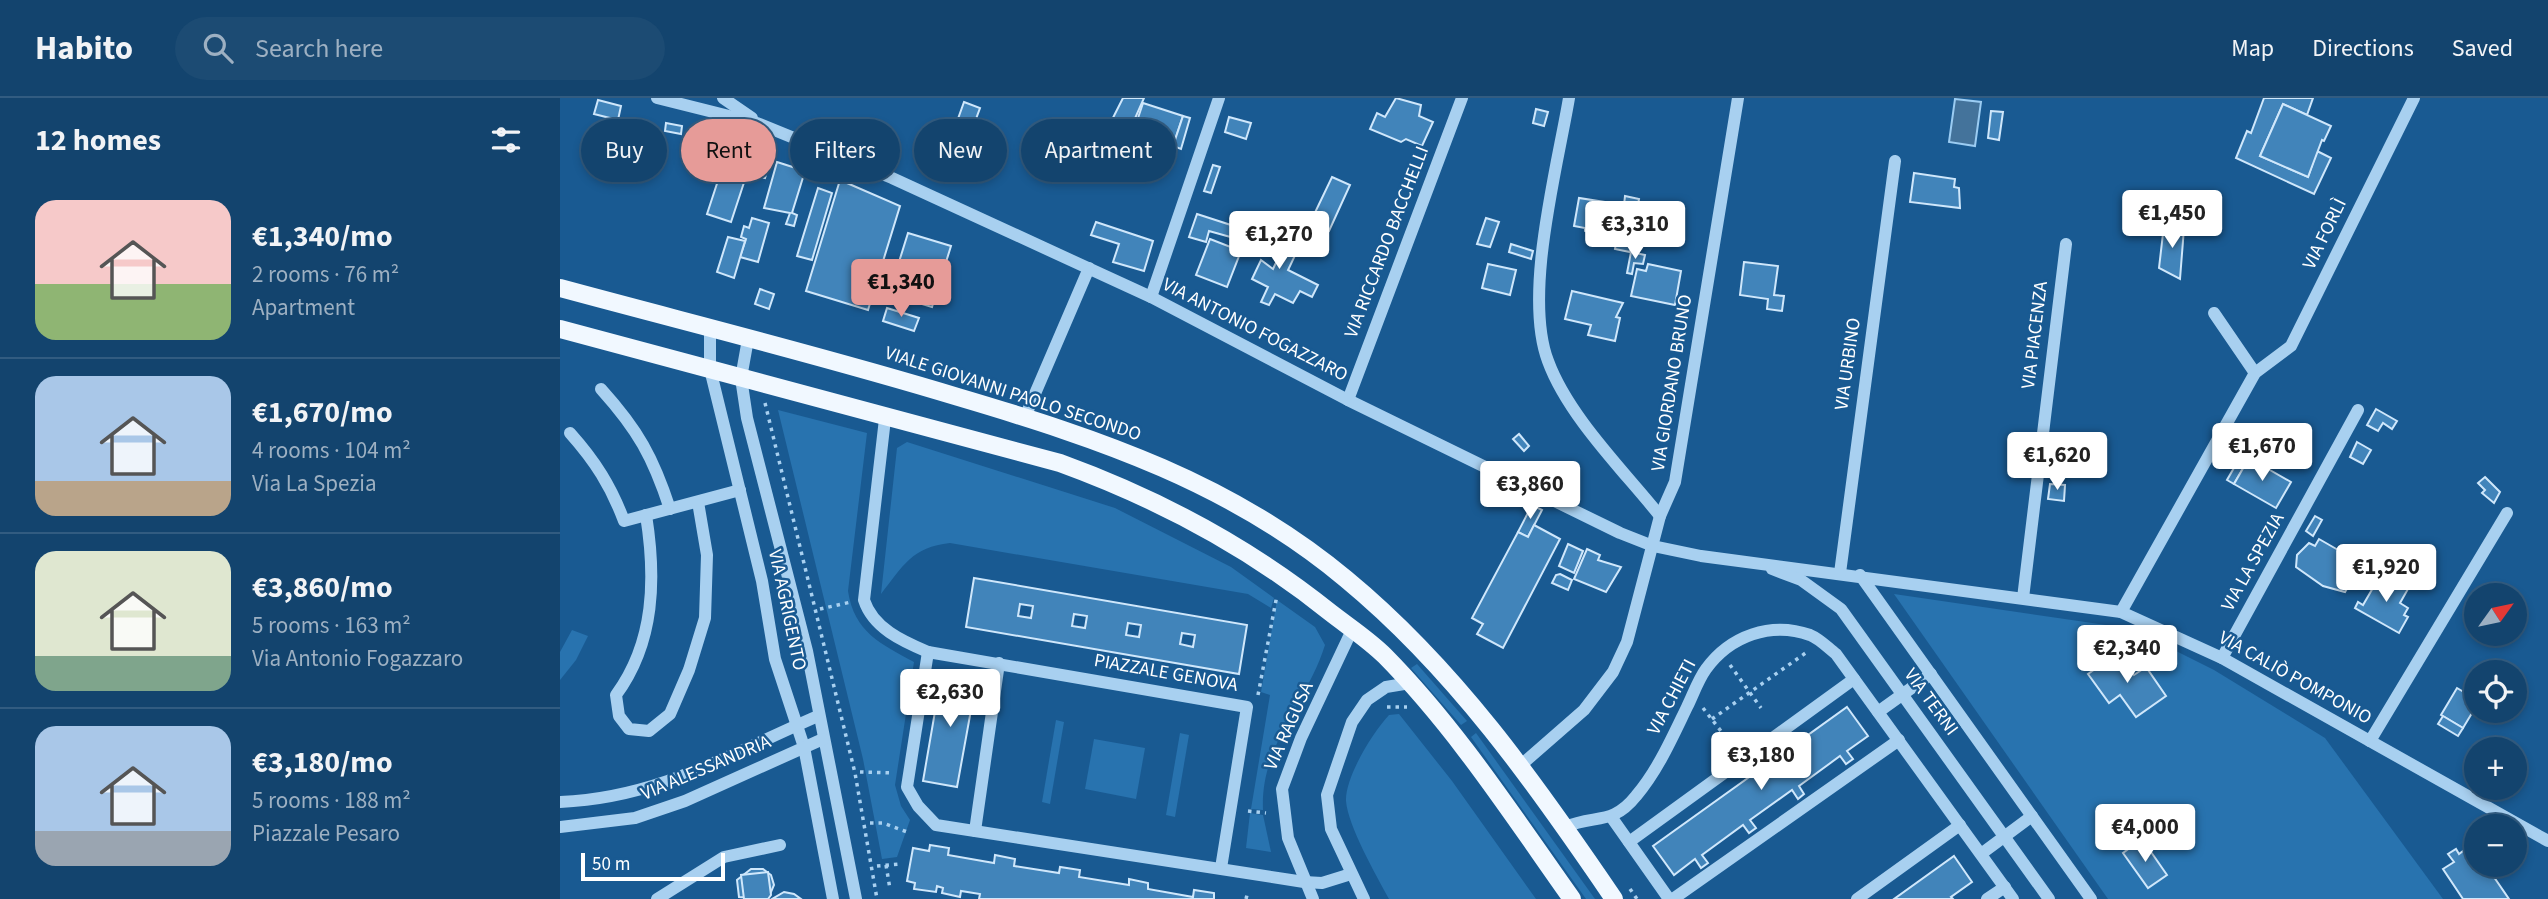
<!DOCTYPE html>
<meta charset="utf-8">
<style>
body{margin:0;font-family:"Source Sans 3",sans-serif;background:#1c4b73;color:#f1f3f6;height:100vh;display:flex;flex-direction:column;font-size:26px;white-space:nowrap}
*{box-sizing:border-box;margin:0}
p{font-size:23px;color:#9db0c2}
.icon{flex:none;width:38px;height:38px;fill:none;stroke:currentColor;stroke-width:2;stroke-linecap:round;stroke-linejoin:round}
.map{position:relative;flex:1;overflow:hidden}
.sheet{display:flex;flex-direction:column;background:#13446e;width:560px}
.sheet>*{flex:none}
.top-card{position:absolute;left:21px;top:21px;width:665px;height:63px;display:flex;gap:14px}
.needle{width:46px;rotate:57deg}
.tools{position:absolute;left:1904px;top:485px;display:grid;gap:14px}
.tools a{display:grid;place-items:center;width:63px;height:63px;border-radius:50%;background:#13446e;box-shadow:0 4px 10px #0003,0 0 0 2px #325c81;font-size:35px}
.scale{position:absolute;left:21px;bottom:18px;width:144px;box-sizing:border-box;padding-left:7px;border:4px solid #fff;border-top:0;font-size:19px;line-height:24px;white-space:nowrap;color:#fff;-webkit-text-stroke:5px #195a92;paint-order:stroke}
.price{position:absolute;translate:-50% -60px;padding:0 16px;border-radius:7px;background:#fff;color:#222;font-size:23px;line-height:46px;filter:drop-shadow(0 2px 4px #0008)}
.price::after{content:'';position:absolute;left:50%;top:42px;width:21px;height:16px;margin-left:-10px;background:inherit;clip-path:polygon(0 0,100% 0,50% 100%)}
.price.active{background:#e69b98;color:#111}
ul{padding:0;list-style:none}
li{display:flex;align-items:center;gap:21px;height:175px;padding:0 35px}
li+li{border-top:2px solid #325c81}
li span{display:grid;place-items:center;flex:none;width:196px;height:140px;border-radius:21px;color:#555}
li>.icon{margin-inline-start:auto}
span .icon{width:84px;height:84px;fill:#fffc;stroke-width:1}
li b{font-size:30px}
h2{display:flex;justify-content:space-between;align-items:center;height:84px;padding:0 35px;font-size:30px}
.chip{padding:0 24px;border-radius:32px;background:#13446e;box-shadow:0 4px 10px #0003,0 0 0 2px #325c81;font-size:24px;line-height:63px}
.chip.active{background:#e69b98;color:#111}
header{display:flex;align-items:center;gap:42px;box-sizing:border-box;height:98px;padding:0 35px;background:#13446e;border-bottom:2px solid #325c81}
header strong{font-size:33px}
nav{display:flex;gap:38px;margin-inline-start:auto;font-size:24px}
.search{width:490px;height:63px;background:#1c4b73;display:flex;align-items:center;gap:18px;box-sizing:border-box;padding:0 24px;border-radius:38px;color:#9db0c2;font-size:26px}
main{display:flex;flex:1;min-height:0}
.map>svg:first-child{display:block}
.green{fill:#2873af}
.water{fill:#44739b;stroke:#9bccf2;stroke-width:2}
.building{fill:#4184ba;stroke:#cfe7fb;stroke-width:2;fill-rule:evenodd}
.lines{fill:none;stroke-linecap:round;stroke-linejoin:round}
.path{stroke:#a8d0f0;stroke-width:3.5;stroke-dasharray:3.5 5;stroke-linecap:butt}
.minor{stroke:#a8d0f0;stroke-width:12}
.major{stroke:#f1f8ff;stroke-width:18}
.labels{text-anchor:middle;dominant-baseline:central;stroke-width:5;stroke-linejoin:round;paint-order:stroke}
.street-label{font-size:19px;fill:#fff;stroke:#195a92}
</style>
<header>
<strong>Habito</strong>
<div class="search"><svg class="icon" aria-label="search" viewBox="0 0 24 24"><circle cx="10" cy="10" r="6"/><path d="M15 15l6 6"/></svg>Search here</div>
<nav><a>Map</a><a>Directions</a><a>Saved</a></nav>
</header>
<main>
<section class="sheet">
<h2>12 homes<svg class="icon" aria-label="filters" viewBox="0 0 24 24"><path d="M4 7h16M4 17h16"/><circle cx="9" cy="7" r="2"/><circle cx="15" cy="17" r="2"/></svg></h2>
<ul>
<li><span style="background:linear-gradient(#f6c9c9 60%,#8fb573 0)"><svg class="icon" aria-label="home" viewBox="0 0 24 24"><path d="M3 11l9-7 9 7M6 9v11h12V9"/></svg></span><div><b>€1,340/mo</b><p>2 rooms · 76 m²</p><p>Apartment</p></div></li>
<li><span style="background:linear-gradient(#a9c7e8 75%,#b9a48a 0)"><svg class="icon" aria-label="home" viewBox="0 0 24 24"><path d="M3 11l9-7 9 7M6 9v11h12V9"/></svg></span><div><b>€1,670/mo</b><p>4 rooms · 104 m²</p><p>Via La Spezia</p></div></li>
<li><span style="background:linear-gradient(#dfe7d0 75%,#7fa58c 0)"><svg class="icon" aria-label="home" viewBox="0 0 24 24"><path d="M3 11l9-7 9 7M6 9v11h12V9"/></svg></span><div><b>€3,860/mo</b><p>5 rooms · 163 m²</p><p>Via Antonio Fogazzaro</p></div></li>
<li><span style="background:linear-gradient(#a9c7e8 75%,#9aa5b1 0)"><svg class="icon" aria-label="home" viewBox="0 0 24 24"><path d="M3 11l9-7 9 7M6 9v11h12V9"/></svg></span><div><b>€3,180/mo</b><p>5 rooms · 188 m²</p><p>Piazzale Pesaro</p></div></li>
</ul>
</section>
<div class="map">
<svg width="1988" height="801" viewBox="0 0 1988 801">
<rect width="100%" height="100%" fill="#195a92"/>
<g class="green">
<path d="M218,312L307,335L288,493C294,534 321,546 354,564L335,687L341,708L350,722L337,759L322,761L303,661Z"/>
<path d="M347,344L555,410L671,469L714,500L711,510L688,496L390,445C352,449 343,468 321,496L337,350Z"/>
<polygon points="1334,496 1546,527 1584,537 1654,572 1765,640 1883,801 1548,801"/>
<path d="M717,502L755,529L765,547C747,605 700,647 703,712L691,711L710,597L701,594Z"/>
<polygon points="12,532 28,538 16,562 0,582 0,554"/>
<polygon points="857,566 907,623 901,627 851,570"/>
<path d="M839,616L892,683L976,801H829C816,777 788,728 786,703C785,679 813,634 829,617Z"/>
<polygon points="496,622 504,624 490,706 482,704"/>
<polygon points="620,635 629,637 615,719 606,717"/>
<polygon points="916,635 1035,801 1026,801 911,639"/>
<polygon points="534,641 585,650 576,701 525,691"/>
<polygon points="690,715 703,717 711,754 686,750"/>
</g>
<polygon class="water" points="1395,1 1421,4 1415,48 1389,44"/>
<g class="building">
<polygon points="563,0 584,0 573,25 566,23 560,42 576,47 570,62 554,58 546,83 525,75"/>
<polygon points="836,0 861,7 859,18 873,24 862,48 846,41 841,44 810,31 817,15 825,19"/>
<polygon points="1704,0 1753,0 1747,17 1723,6 1700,58 1748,79 1757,53 1771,60 1754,96 1676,60 1687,33 1691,35"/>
<polygon points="38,2 61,8 58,22 34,16"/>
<polygon points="404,4 420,10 416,21 433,27 423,58 389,46"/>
<polygon points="583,5 623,18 613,48 573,35"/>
<polygon points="1723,6 1771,28 1764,43 1762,42 1748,79 1700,58"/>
<polygon points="976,11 988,14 984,28 973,25"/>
<polygon points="1431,13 1443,14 1439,42 1428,40"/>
<polygon points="623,18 630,20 621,51 613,48"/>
<polygon points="669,19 691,25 686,41 665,34"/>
<polygon points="106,25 122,28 121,36 105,33"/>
<polygon points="172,40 197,45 171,124 147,116"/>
<polygon points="197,45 214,51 205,80 187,75"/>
<polygon points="217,64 245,73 232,115 237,117 234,128 226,126 230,115 204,110"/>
<polygon points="653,67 660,69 651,95 644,93"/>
<polygon points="1354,75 1395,81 1394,89 1399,90 1400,110 1350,104"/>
<polygon points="772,79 790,87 769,133 750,125"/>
<polygon points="280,82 340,108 308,212 246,193"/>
<polygon points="258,90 272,95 252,162 237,158"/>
<polygon points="1065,98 1079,101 1070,154 1055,151 1057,139 1025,133 1025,130 1014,128 1019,100 1064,107"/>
<polygon points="637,116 677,129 674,140 649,133 646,144 629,139"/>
<polygon points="192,120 209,125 198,164 180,159 186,141 181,139 184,128 189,130"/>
<polygon points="926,120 939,124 930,149 917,146"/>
<polygon points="536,124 593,143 584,173 553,164 559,146 531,137"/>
<polygon points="1604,127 1624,130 1620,181 1599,170"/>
<polygon points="692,134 739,149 728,172 758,187 752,199 740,193 733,205 715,196 709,207 701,204 708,189 692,181 701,162 713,171 723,150 714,146 710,154 686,149"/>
<polygon points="348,135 391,148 372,209 329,196"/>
<polygon points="168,139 185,143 174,180 157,174"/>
<polygon points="650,141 681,153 667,189 636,177"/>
<polygon points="951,146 973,153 971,161 949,154"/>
<polygon points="1071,154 1085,157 1083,166 1074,165 1072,176 1067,175"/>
<polygon points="1184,164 1218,168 1214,197 1224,198 1222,213 1207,211 1208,201 1180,197"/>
<polygon points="928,166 956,172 950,197 922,190"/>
<polygon points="1088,166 1121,173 1115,207 1071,198 1077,171 1086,173"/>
<polygon points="200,191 214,196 209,211 195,206"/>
<polygon points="1012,193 1063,205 1056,219 1060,220 1055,243 1028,237 1031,227 1005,221"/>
<polygon points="327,210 359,220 354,233 323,223"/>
<polygon points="1816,311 1837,323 1832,331 1823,325 1818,333 1807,327"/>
<polygon points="959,336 969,348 964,353 953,341"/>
<polygon points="1797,344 1811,352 1803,366 1790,359"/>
<polygon points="1682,356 1689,360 1674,386 1667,382"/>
<polygon points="1689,360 1731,384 1716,410 1674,386"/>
<polygon points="1925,379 1940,394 1934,405 1922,395 1925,392 1918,385"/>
<polygon points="1490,386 1505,387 1504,403 1488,401"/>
<polygon points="972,407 982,412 968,439 958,434"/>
<polygon points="1755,418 1762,422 1753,438 1746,433"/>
<polygon points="974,427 1000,441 943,550 917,536 923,526 912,520 958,434 968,439"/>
<polygon points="1759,441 1799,464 1796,469 1791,466 1787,473 1795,477 1785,494 1763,488 1736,469 1737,457 1749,445 1755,448"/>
<polygon points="1008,446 1023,453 1014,475 999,468"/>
<polygon points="1027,451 1040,457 1038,462 1061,469 1046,494 1014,481"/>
<polygon points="1000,476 1012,482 1008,492 992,485 996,477"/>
<polygon points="1821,476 1848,491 1840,505 1848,510 1844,517 1848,519 1839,535 1795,510 1798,504 1803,507"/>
<path d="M414,480L687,527L679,576L406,529ZM460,506L473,508L471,520L458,518ZM514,516L527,518L525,530L512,528ZM568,525L581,527L579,539L566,537ZM622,535L635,537L633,549L620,546Z"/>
<polygon points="1558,555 1574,577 1586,569 1606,598 1576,619 1560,597 1549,605 1528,576"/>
<polygon points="382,573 417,579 397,689 363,683"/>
<polygon points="1897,590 1912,599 1908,606 1915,610 1903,630 1881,617"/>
<polygon points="1287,609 1308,638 1287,653 1293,661 1286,666 1280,658 1239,688 1244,696 1238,701 1232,692 1190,722 1196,730 1189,735 1183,727 1142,757 1148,765 1141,770 1135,761 1114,777 1093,748"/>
<polygon points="1883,618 1903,630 1898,638 1878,626"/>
<polygon points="1582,741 1607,777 1588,790 1563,755"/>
<polygon points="370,747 389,750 388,757 434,765 435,757 455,761 454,768 499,775 500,769 520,772 519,779 569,787 569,781 588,785 588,791 633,799 634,792 654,795 654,801 419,801 420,796 401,793 400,799 382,795 383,790 377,788 376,794 354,791 355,785 347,783 353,750 369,753"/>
<polygon points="1911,747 1916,754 1916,766 1925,766 1949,801 1903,801 1883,771 1894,764 1888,756 1896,751 1899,756"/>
<polygon points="1394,758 1412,784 1391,799 1393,801 1334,801"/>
<polygon points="191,771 203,771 211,777 214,787 208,801 179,799 177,782"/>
<polygon points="208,774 211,797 208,801 184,801 181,777"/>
<polygon points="224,794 234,796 241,801 212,801"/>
</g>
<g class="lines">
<g class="path">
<polyline points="205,305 295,675 317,801"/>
<polyline points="260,511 291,504"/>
<polyline points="1170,567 1201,610"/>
<polyline points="698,597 717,497"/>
<polyline points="827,609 847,609"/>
<polyline points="1143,610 1164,637"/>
<polyline points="1152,621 1247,554"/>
<polyline points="300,674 334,675"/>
<polyline points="688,713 706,715"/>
<polyline points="310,725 323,725 350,735"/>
<polyline points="326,767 330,791"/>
<polyline points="317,768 340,766"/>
<polyline points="1070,791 1077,801"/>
<polyline points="686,801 688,793"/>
</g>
<g class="minor">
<polyline points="97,0 197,25 332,80 591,199 788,302 1060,435 1093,448 1141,458 1561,514 1662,560 1988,743"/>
<polyline points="163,0 192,20"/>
<path d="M1009,0C997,71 963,197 988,263C1008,318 1064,373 1100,418"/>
<polyline points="591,199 659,0"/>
<polyline points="1654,215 1695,275"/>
<polyline points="150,231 150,271 202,483 215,561 244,649 273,801"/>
<polyline points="188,241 181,280 187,320 247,553 296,801"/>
<path d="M41,291C78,332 93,359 110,411"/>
<polyline points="788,302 902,0"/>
<polyline points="465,319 529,170"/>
<path d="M325,321L304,502C313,530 342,543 368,554L687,609L661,770"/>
<path d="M10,335C35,363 51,388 64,423L180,392"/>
<path d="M86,417C96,480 95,544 56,597L59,618L69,631L89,633L110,616L129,572L145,520L147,457L138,404"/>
<polyline points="1212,471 1241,482 1281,511 1489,801"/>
<polyline points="1280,475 1335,63"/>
<polyline points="1300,477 1531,801"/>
<polyline points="1463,500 1506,146"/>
<polyline points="1561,514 1695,275 1731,248 1854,0"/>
<polyline points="368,554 347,689 358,708 376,727 744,784 762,785 791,776"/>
<polyline points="1662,560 1798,312"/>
<polyline points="1318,614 1371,576"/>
<polyline points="1810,643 1947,415"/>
<polyline points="961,667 1024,612 1053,574 1067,544 1100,418 1115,384 1178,0"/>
<path d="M0,704C98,700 170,656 258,618"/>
<polyline points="1052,720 1109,801"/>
<polyline points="0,729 75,720 125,703 263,641"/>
<path d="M1005,729C1035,716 1052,728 1076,698C1098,672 1112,640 1127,609C1133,597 1138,582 1146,571C1170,538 1211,523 1250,537C1260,541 1268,550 1276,556L1453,801"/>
<polyline points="415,733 439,565"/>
<polyline points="1069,744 1294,581"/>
<polyline points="1421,756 1472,718"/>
<polyline points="97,801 164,759 220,747"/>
<polyline points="753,801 728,740 722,691 741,640 792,532"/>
<polyline points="804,801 771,731 767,697 792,624 807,602 826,589 850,585"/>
<polyline points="1113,801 1339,642"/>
<polyline points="1297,801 1400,727"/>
<polyline points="1427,801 1445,789"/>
</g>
<g class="major">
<path d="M0,190C133,226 267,259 398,299C540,341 671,385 786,481C895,571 975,685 1054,801"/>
<path d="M0,231L500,365C599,401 689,449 771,515C789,529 809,542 825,558C897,631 953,718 1012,801"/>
</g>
</g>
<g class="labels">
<g class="street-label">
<text transform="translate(1765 136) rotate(-64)">VIA FORLÌ</text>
<text transform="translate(827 144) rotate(-69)">VIA RICCARDO BACCHELLI</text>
<text transform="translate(695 232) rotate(27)">VIA ANTONIO FOGAZZARO</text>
<text transform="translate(1475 237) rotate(-83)">VIA PIACENZA</text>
<text transform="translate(1288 266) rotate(-82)">VIA URBINO</text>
<text transform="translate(1112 285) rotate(-81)">VIA GIORDANO BRUNO</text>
<text transform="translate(453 296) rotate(18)">VIALE GIOVANNI PAOLO SECONDO</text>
<text transform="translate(1693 464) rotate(-61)">VIA LA SPEZIA</text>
<text transform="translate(227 512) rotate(78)">VIA AGRIGENTO</text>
<text transform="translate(606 575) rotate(10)">PIAZZALE GENOVA</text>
<text transform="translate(1735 580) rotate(29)">VIA CALIÒ POMPONIO</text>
<text transform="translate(1112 599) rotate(-62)">VIA CHIETI</text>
<text transform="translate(1371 604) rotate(54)">VIA TERNI</text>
<text transform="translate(729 628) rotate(-66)">VIA RAGUSA</text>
<text transform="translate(146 670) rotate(-23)">VIA ALESSANDRIA</text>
</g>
</g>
</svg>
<div class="tools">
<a><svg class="needle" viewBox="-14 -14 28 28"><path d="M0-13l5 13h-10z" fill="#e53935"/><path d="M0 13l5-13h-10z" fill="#9db0c2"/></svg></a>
<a><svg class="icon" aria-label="locate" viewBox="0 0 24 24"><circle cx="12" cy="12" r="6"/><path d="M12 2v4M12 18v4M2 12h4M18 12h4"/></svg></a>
<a>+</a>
<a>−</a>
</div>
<div class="scale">50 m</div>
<b class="price" style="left:1612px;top:152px">€1,450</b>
<b class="price" style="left:1075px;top:163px">€3,310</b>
<b class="price" style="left:719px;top:173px">€1,270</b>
<b class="price active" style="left:341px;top:221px">€1,340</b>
<b class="price" style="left:1702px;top:385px">€1,670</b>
<b class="price" style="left:1497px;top:394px">€1,620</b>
<b class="price" style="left:970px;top:423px">€3,860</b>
<b class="price" style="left:1826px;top:506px">€1,920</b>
<b class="price" style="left:1567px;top:587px">€2,340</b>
<b class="price" style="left:390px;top:631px">€2,630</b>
<b class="price" style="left:1201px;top:694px">€3,180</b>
<b class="price" style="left:1585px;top:766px">€4,000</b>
<div class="top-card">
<a class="chip">Buy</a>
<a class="chip active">Rent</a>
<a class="chip">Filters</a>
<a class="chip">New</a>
<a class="chip">Apartment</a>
</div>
</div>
</main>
